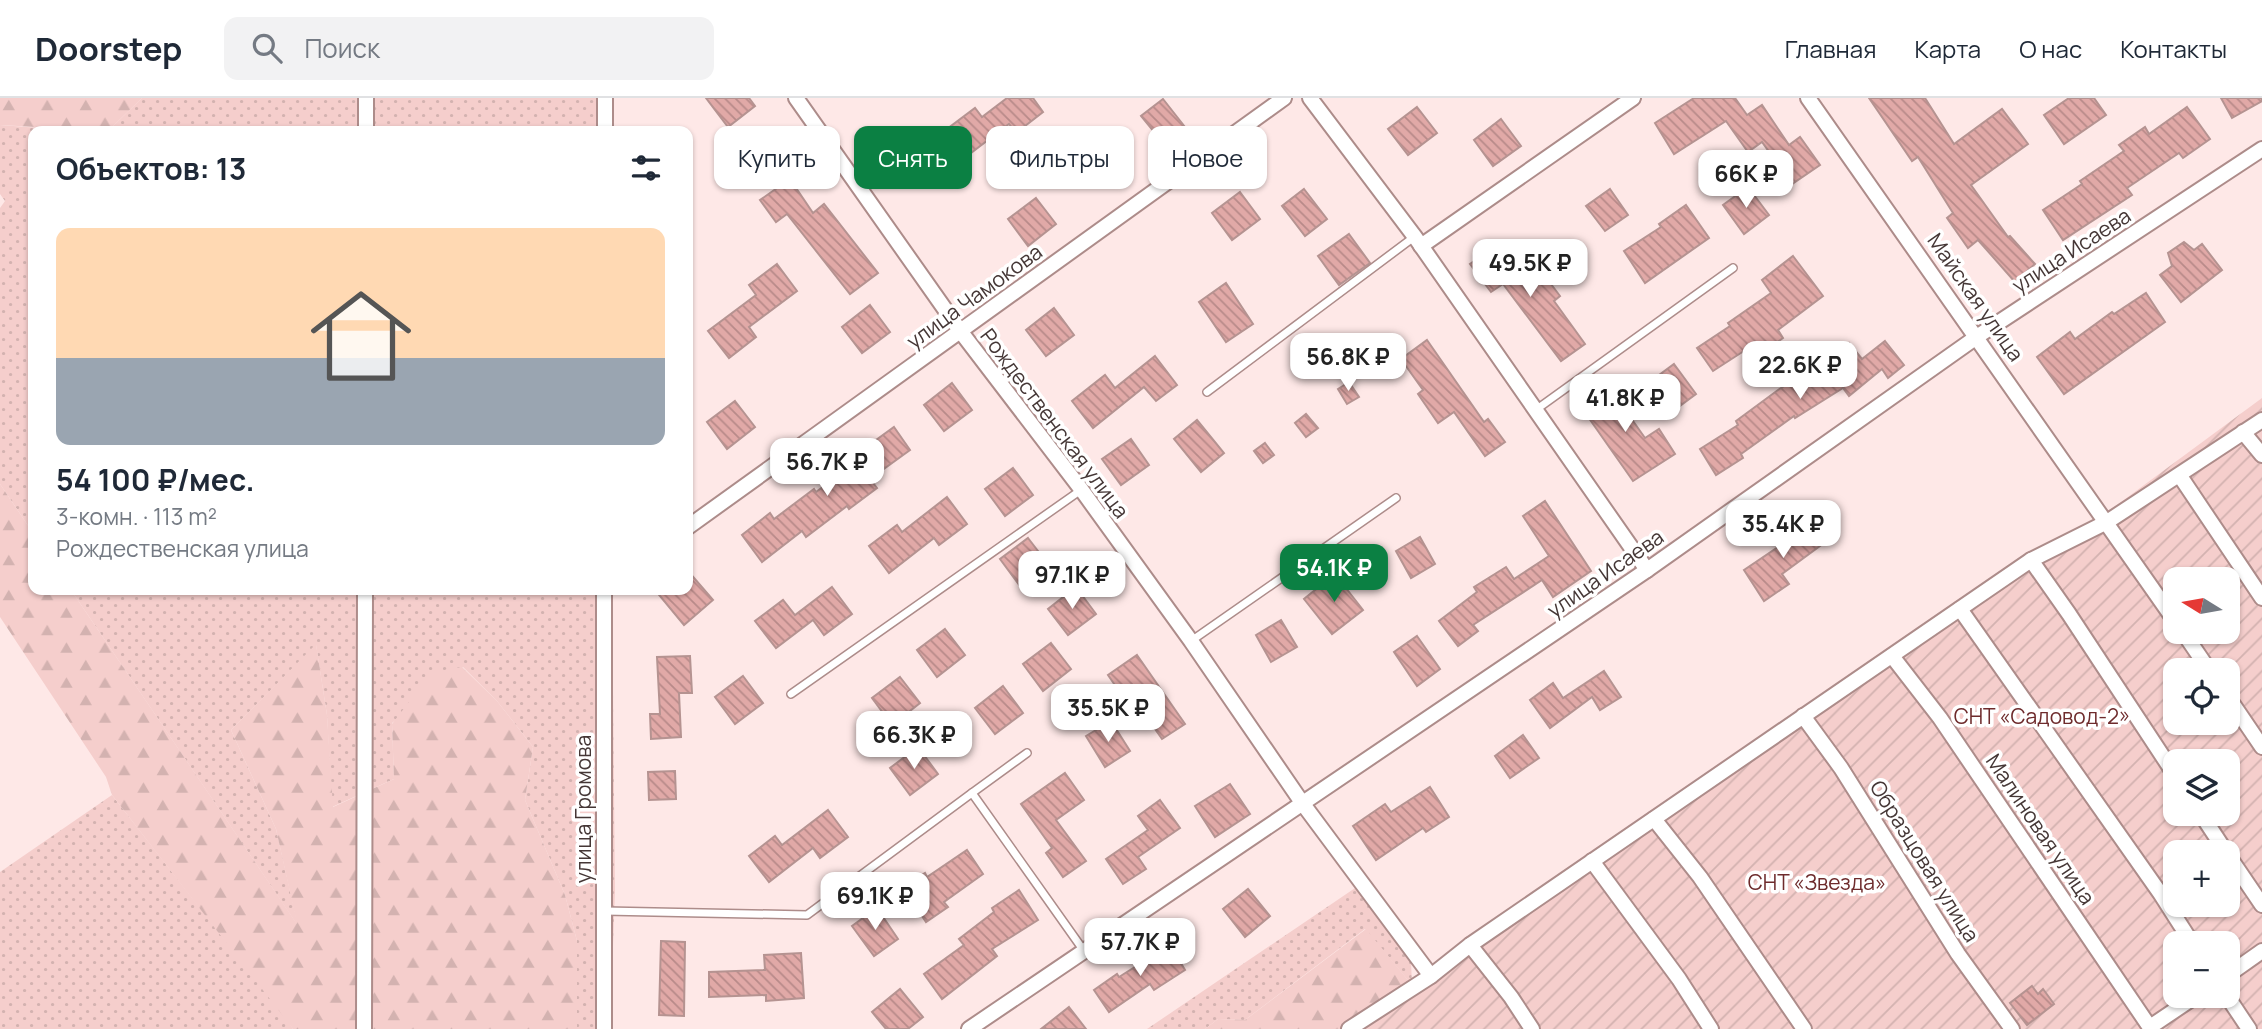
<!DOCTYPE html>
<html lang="ru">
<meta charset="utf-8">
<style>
body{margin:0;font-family:Manrope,sans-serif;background:#f2f2f3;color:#1f2937;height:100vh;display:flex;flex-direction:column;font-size:26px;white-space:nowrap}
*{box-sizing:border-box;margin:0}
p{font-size:23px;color:#747a83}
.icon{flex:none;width:38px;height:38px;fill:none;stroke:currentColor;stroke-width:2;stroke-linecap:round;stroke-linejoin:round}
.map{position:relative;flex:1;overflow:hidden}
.details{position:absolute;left:28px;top:28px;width:665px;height:469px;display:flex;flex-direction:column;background:#fff;border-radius:14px;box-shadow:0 2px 5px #0004}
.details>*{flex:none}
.hud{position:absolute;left:714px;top:28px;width:665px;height:63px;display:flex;gap:14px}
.needle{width:46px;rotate:281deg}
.tools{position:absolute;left:2163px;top:469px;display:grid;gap:14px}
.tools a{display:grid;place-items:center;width:77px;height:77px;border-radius:14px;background:#fff;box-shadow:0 2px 5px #0004;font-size:35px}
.price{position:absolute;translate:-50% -60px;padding:0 16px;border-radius:14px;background:#fff;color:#222;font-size:23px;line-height:46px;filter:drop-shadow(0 2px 4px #0008)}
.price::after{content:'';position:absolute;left:50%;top:42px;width:21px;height:16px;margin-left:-10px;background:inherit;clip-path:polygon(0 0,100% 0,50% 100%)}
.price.current{background:#0b8043;color:#fff}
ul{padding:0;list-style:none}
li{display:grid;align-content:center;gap:14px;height:371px;padding:0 28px}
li+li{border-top:2px solid #e0e1e3}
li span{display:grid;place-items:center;height:217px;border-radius:14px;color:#555}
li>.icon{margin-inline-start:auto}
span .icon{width:126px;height:126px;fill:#fffc;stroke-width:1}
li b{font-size:30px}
h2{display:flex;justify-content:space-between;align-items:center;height:84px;padding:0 28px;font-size:30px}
.chip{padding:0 24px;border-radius:14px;background:#fff;box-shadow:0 2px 5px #0004;font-size:24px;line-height:63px}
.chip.current{background:#0b8043;color:#fff}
header{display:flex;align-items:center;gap:42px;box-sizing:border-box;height:98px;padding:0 35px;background:#fff;border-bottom:2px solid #e0e1e3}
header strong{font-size:33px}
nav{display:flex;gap:38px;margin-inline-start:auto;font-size:24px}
.search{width:490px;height:63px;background:#f2f2f3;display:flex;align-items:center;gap:18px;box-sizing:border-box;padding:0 24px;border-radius:14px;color:#747a83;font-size:26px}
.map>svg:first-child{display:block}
.grass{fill:url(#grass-dots)}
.forest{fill:url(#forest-firs)}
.garden{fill:url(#garden-furrows);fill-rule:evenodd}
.building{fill:url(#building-back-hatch);stroke:#b59391;stroke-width:2}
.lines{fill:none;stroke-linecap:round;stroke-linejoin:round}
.lane-casing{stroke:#ad8c8a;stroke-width:10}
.street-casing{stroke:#ad8c8a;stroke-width:18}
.lane{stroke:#fff;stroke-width:7}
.street{stroke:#fff;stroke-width:14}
.labels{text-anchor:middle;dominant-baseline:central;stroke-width:7;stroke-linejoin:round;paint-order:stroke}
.street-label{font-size:21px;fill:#453736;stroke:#fff}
.park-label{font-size:21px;fill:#6e2b2c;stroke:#fff}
</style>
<header>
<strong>Doorstep</strong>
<div class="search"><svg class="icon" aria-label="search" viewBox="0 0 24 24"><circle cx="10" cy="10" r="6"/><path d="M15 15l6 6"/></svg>Поиск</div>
<nav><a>Главная</a><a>Карта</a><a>О нас</a><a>Контакты</a></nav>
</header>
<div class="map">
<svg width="2262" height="931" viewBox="0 0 2262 931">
<defs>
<pattern id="grass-dots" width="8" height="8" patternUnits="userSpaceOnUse" patternTransform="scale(1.75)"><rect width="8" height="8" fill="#f5cecc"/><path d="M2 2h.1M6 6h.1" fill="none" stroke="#d3b2b0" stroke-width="1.8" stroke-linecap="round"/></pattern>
<pattern id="forest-firs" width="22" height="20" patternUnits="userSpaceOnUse" patternTransform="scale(1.75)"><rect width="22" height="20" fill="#f5cecc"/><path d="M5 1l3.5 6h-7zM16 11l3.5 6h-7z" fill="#d3b2b0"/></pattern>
<pattern id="garden-furrows" width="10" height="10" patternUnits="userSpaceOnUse" patternTransform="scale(1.75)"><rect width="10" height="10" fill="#f5cecc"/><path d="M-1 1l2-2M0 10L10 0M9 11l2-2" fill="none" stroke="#d3b2b0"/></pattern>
<pattern id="building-back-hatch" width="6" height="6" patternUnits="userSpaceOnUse" patternTransform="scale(1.75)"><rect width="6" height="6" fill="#e1a9a7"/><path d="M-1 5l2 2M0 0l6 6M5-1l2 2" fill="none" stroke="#b88a89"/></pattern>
</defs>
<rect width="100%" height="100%" fill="#fee8e7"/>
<g class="grass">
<polygon points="142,0 609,0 609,33 108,33"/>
<polygon points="0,27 80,33 33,33 33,435 0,386 0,110 5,103 0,96"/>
<polygon points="71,492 612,492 615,793 610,931 577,931 577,843 565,797 525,702 533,649 497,603 463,569 392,625 394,681 332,709 327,617 316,547 231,632 276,731 298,828"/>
<polygon points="112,697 288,923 293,931 0,931 0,774"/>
<polygon points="1361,786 1411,863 1412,887 1365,831 1245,922 1218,921 1205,931 1147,931"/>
</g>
<g class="forest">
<polygon points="0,0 142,0 108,33 0,27"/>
<polygon points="0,386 33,435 33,492 71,492 297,826 276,731 231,632 316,546 327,617 333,709 394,681 392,626 432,574 462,569 497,603 533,649 525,702 565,797 577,843 577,931 293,931 112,697 106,679 0,519"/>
<polygon points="1366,831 1412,887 1348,931 1205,931 1218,921 1245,922"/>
</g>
<path class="garden" d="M2262,300V931H1348L1857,580L2117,407ZM2175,481H2228V534H2175ZM2175,572H2228V625H2175ZM2175,663H2228V716H2175ZM2175,754H2228V807H2175ZM2175,845H2228V898H2175Z"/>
<g class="building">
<polygon points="706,0 749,0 755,8 728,29"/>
<polygon points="1007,0 1033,0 1043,14 1016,35 1009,26 967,58 947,31 975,10 982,19"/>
<polygon points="1694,0 1735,0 1747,17 1762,7 1789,47 1800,39 1820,67 1792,86 1762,44 1748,54 1726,23 1674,56 1655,25"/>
<polygon points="1869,0 1925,0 1954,46 2002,11 2028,46 1971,87 2008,139 2010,138 2035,166 2015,184 1978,142 1968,150 1947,120 1953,115 1918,59 1912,63"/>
<polygon points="2069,0 2094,0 2106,17 2064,46 2044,17"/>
<polygon points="2221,0 2262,0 2262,3 2232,20"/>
<polygon points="1163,1 1185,29 1164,46 1141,18"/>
<polygon points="1417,9 1437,35 1408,57 1388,31"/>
<polygon points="2187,9 2210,41 2183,60 2179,55 2127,90 2132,97 2063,142 2043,112 2082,86 2080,83 2124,53 2119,47 2145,29 2149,36"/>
<polygon points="1501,21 1521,48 1493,68 1474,42"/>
<polygon points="790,81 813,115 824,106 878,175 850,196 787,116 776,124 760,102"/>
<polygon points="1748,89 1769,117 1744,136 1723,107"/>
<polygon points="1304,91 1327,121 1305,138 1282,108"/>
<polygon points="1610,91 1628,117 1605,133 1586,108"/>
<polygon points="1240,94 1260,121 1232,142 1212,115"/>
<polygon points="1036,100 1056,126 1028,148 1008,121"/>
<polygon points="1686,107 1709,140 1645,185 1624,153 1661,129 1659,126"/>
<polygon points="1349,136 1370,165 1339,187 1318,158"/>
<polygon points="1501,144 1529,182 1541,173 1560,198 1554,203 1585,246 1561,263 1503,186 1491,194 1470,166"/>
<polygon points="2184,144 2194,152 2202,146 2222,172 2181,204 2160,177 2172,168 2168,155"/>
<polygon points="1793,158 1823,198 1778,232 1783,240 1754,261 1747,251 1713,273 1697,250 1730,228 1728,225 1771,195 1762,182"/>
<polygon points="777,166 797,193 749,229 756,239 729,260 708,233 756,197 749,187"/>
<polygon points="1226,185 1253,226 1226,244 1199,204"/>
<polygon points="2146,195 2165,224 2064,296 2037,259 2070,234 2075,241 2112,214 2114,216"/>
<polygon points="870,207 890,234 862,255 842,229"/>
<polygon points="1054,210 1074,237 1046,258 1026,232"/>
<polygon points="1427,242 1484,324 1488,321 1505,344 1485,358 1454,314 1438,325 1418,296 1423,292 1401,261"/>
<polygon points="1885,243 1904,267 1888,280 1882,271 1849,298 1843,290 1795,320 1794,318 1741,356 1743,360 1716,377 1700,351 1738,327 1736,323 1778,292 1808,273 1811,276 1849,245 1862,261"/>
<polygon points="1155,258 1177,287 1156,303 1144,289 1093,330 1072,303 1105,277 1115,290"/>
<polygon points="1674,266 1696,296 1669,316 1647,286"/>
<polygon points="1349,284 1359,299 1347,306 1338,291"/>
<polygon points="952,285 972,312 944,333 924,307"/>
<polygon points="1607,286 1645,340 1659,331 1675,356 1633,383 1579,306"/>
<polygon points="735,303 755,329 727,351 707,324"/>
<polygon points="1306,316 1318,330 1306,339 1295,325"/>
<polygon points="1197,322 1224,355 1201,374 1174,341"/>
<polygon points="894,329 910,352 870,381 877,390 849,411 847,408 806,439 802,433 762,464 742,437 770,415 774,421 814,391 816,394 868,355 865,350"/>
<polygon points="1131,341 1149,367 1121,387 1102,361"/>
<polygon points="1265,345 1274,357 1263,365 1254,353"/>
<polygon points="1013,370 1033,397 1005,418 985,391"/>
<polygon points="947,399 967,426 939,447 934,440 889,475 869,448 897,427 902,434"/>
<polygon points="1545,403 1591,473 1553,499 1542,482 1473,527 1478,533 1458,548 1439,523 1477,494 1474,489 1506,469 1514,481 1549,458 1523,418"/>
<polygon points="1807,421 1824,445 1782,476 1789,486 1764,503 1744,472 1781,447 1778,443"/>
<polygon points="1420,439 1435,466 1411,480 1396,453"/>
<polygon points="1028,440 1048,466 1020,488 1000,461"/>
<polygon points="688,473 713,502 684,527 655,492 688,492"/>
<polygon points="1335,476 1363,512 1332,536 1304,501"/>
<polygon points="832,489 852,516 824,537 813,522 776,550 755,523 783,502 795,517"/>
<polygon points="1076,489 1096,516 1068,537 1048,511"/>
<polygon points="1281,522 1297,549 1271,564 1256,537"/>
<polygon points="945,531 965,557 937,579 917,552"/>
<polygon points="1417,538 1440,571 1417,588 1394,554"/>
<polygon points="1051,545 1071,571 1043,593 1023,566"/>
<polygon points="1137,557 1185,626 1162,641 1134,601 1128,606 1108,577"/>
<polygon points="690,558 692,595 679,595 681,639 651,641 650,616 660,616 657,559"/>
<polygon points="1604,573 1621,599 1600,612 1592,599 1550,630 1530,602 1553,585 1563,600"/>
<polygon points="743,578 763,605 735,626 715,599"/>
<polygon points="900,579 920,605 892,627 872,600"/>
<polygon points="1003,588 1023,615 995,636 975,610"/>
<polygon points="1111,623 1130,653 1105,669 1086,638"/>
<polygon points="1523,637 1539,660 1510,680 1495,658"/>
<polygon points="918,649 938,676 910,697 890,670"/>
<polygon points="675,673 676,701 649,702 648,674"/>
<polygon points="1065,675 1084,702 1056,722 1086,763 1063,779 1046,755 1052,750 1021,706"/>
<polygon points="1230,686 1250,716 1215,739 1195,708"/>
<polygon points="1430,689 1449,719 1426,734 1423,730 1376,762 1353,728 1385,706 1391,714"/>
<polygon points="1160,702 1180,730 1138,759 1146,771 1123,786 1106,761 1148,732 1138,718"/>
<polygon points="828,712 848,739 820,760 813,750 769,784 749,758 775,738 782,747"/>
<polygon points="967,752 983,776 944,804 948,809 926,824 903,789 925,775 927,779"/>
<polygon points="1248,791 1270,818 1245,839 1223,811"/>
<polygon points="1019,792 1038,822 992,851 997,858 942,901 924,876 964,847 959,841 994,814 992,810"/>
<polygon points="877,810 898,841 874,858 852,828"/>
<polygon points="661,843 685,844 684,918 659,917"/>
<polygon points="1170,847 1185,872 1154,892 1150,886 1109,914 1094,892 1117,876 1119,879"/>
<polygon points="801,855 804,900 766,903 766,897 709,899 709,874 765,872 764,857"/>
<polygon points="2032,888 2038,896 2043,891 2054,906 2027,927 2010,905"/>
<polygon points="900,891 923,919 908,931 886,931 872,914"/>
<polygon points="1069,909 1086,931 1041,931"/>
</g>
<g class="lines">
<g class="lane-casing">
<g id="lane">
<polyline points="1207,294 1414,139"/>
<polyline points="1537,311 1733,170"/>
<polyline points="1191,543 1396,400"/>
<polyline points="791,596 1081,392"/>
<polyline points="1027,655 972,695 1084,853"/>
<polyline points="605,813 807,817 972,695"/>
</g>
</g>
<g class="street-casing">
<g id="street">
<polyline points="796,0 961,234 1081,391 1191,543 1303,706 1431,878"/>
<polyline points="1310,0 1415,139 1647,472"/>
<polyline points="1808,0 2175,523"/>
<polyline points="366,33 366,0"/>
<polyline points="605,33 605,0"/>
<polyline points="1421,148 1633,0"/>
<polyline points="2243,334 2262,357"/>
<polyline points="2180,378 2262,500"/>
<polyline points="688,429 1284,0"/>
<polyline points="2031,462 2069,516 2175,677"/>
<polyline points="604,492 604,931"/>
<polyline points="1960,511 2160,795 2192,845"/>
<polyline points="2183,534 2209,572"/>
<polyline points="1892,558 1940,620 2151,931"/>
<polyline points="2228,599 2262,649"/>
<polyline points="1803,618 1841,670 1958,856 2012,931"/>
<polyline points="2201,716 2226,754"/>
<polyline points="1654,721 1700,779 1804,931"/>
<polyline points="2228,757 2262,807"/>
<polyline points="1592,763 1679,881 1711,931"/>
<polyline points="1470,847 1511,899 1532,931"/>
<polyline points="2228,877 2262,853"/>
<polyline points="2227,898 2249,931"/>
<polyline points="2150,929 2196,898"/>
<polyline points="364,931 365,492"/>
<polyline points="969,931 1647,472 1978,238 2262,51"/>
<polyline points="1349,931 1431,878 1470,847 2031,462 2107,424 2262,322"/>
</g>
</g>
<use href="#lane" class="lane"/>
<use href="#street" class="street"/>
</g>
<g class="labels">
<g class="street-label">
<text transform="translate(2071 152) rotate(-33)">улица Исаева</text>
<text transform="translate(974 198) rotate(-36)">улица Чамокова</text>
<text transform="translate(1976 199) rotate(55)">Майская улица</text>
<text transform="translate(1055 325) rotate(53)">Рождественская улица</text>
<text transform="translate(1605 475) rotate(-35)">улица Исаева</text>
<text transform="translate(583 711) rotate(-90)">улица Громова</text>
<text transform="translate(2041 731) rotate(56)">Малиновая улица</text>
<text transform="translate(1925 763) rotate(58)">Образцовая улица</text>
</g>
<g class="park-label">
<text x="2042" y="618">СНТ «Садовод-2»</text>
<text x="1817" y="784">СНТ «Звезда»</text>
</g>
</g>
</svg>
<div class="tools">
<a><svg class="needle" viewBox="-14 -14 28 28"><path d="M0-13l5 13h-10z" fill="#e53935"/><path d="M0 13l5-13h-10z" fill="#747a83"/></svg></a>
<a><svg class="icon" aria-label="locate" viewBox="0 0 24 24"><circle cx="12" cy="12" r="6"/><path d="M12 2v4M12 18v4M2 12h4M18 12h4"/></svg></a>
<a><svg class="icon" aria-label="layers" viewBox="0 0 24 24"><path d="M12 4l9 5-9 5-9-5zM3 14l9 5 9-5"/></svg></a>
<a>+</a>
<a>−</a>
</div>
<b class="price" style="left:1746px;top:112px">66K ₽</b>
<b class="price" style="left:1530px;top:201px">49.5K ₽</b>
<b class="price" style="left:1348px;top:295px">56.8K ₽</b>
<b class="price" style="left:1800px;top:303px">22.6K ₽</b>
<b class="price" style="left:1625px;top:336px">41.8K ₽</b>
<b class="price" style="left:827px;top:400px">56.7K ₽</b>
<b class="price" style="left:1783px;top:462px">35.4K ₽</b>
<b class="price current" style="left:1334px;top:506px">54.1K ₽</b>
<b class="price" style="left:1072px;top:513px">97.1K ₽</b>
<b class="price" style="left:1108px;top:646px">35.5K ₽</b>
<b class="price" style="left:914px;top:673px">66.3K ₽</b>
<b class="price" style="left:875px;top:834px">69.1K ₽</b>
<b class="price" style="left:1140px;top:880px">57.7K ₽</b>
<div class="hud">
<a class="chip">Купить</a>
<a class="chip current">Снять</a>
<a class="chip">Фильтры</a>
<a class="chip">Новое</a>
</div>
<section class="details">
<h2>Объектов: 13<svg class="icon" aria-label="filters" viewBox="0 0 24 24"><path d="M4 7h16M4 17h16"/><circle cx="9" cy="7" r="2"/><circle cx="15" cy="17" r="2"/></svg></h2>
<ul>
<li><span style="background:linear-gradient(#ffd9b3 60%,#9aa5b1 0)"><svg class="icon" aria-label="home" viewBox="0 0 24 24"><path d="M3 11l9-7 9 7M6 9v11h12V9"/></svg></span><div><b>54 100 ₽/мес.</b><p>3-комн. · 113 m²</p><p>Рождественская улица</p></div></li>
</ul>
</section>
</div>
